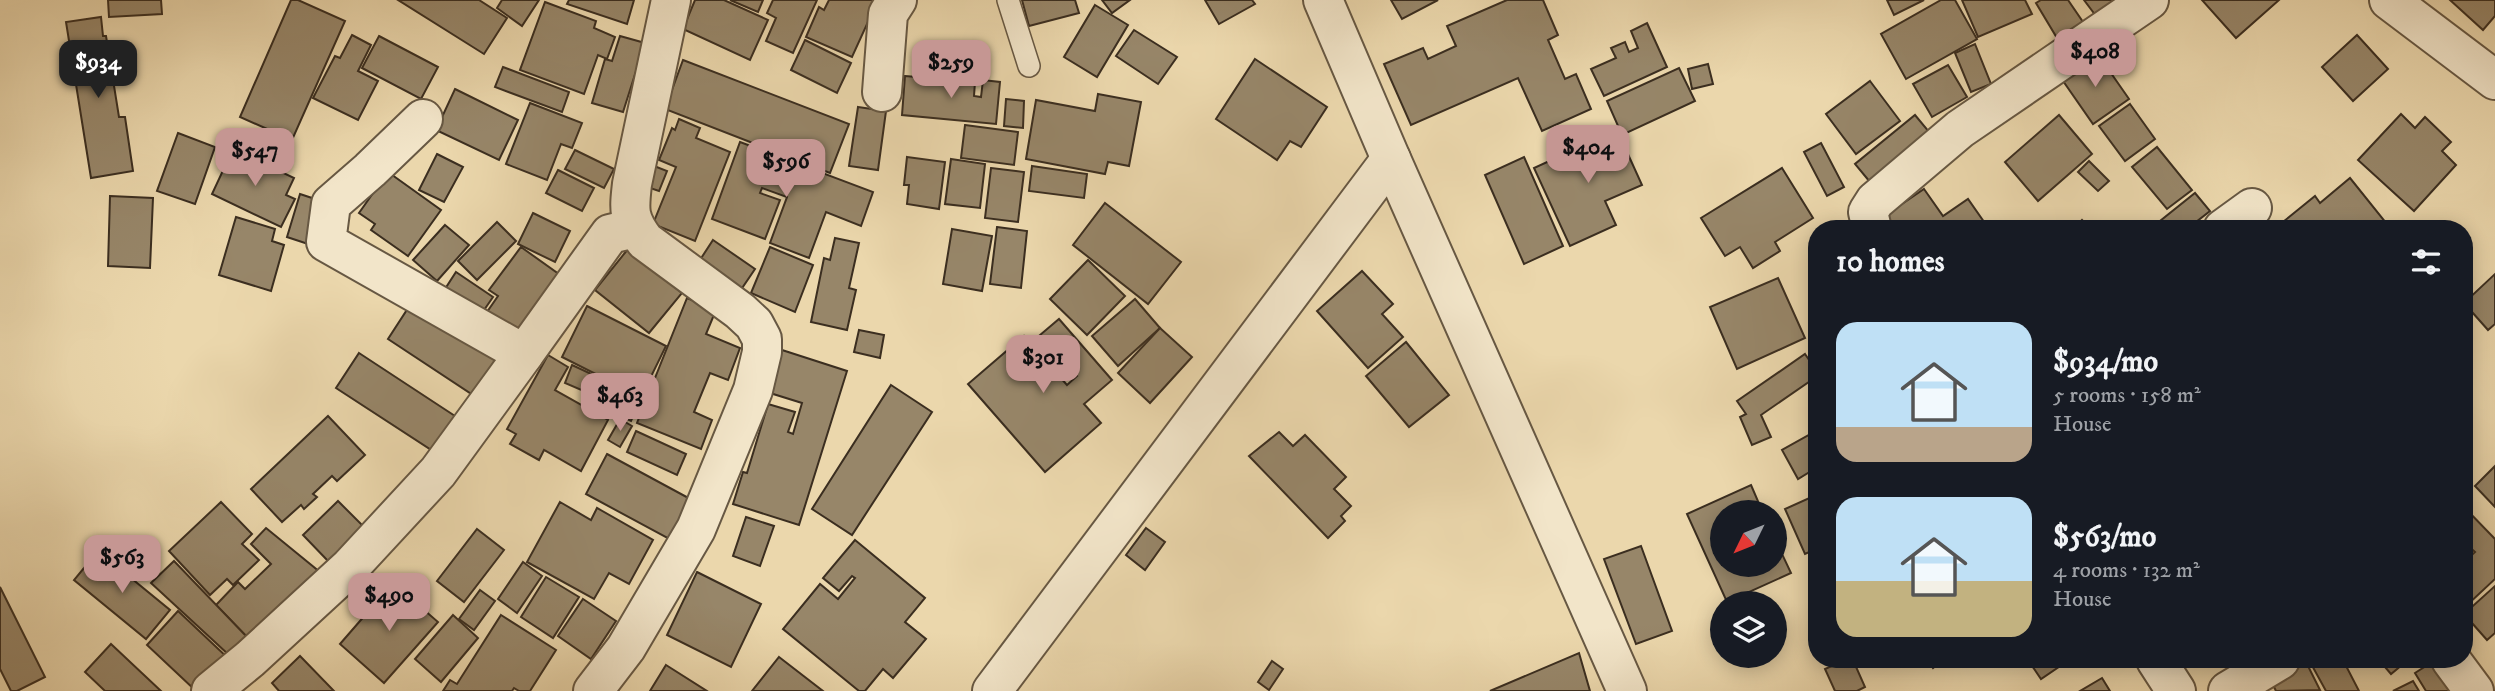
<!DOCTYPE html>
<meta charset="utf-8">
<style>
body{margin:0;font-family:"IM FELL DW Pica",serif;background:#242831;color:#f1f3f6;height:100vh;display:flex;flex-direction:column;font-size:26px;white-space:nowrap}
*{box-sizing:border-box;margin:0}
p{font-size:23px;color:#9ea1a6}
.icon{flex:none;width:38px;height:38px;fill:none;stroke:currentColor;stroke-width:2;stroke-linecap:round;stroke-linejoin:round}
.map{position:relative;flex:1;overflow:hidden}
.drawer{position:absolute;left:1808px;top:220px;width:665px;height:448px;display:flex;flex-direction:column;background:#171b24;border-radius:28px;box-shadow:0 4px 18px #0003}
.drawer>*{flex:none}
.needle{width:46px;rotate:227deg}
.controls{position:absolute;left:1710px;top:500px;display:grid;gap:14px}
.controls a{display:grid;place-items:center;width:77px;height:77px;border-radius:50%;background:#171b24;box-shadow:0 4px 18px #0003;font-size:35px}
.price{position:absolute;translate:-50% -60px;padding:0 16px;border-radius:14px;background:#c59692;color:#111;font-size:23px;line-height:46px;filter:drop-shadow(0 2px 4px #0008)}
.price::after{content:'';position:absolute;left:50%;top:42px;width:21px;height:16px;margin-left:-10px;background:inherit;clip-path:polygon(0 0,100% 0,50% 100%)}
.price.on{background:#222;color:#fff}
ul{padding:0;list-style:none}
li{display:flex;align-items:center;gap:21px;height:175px;padding:0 28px}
li span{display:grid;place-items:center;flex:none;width:196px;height:140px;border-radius:21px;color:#555}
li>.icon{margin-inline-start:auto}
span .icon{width:84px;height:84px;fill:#fffc;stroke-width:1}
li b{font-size:30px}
h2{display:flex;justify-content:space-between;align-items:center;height:84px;padding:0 28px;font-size:30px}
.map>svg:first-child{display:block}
.building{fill:#978669;stroke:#3b2e20;stroke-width:2}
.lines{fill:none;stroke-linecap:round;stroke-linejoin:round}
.lane-casing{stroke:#675843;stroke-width:24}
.street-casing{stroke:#675843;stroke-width:42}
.lane{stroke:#f2e5c9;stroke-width:21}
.street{stroke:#f2e5c9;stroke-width:38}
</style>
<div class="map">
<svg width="2495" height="691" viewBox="0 0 2495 691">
<rect width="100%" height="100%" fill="#ebd7ac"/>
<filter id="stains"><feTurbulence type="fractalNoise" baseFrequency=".00286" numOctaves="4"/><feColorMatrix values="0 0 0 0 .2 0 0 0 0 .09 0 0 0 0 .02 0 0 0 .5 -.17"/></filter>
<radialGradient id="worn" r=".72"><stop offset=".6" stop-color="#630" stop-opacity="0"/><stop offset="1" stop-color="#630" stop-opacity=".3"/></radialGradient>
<g class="building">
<polygon points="108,0 161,0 162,14 109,17"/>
<polygon points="291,0 298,0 345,21 292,140 240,117"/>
<polygon points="398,0 479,0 507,18 484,54"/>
<polygon points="502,0 539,0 522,26 497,8"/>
<polygon points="569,0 634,0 627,24 567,4"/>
<polygon points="695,0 724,0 768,20 750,60 683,29"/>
<polygon points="730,0 763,0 758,12"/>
<polygon points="773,0 817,0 793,53 766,41 776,18 767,13"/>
<polygon points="829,0 878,0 852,57 806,37 819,7 824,10"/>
<polygon points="1022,0 1075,0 1079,13 1029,26"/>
<polygon points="1102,0 1130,0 1112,13"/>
<polygon points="1205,0 1252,0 1255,4 1219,24"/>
<polygon points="1391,0 1438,0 1402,19"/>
<polygon points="1507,0 1543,0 1558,35 1548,40 1565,79 1576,74 1591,109 1542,131 1518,78 1411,125 1384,64 1423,48 1428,59 1456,46 1447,26"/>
<polygon points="1887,0 1924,0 1894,15"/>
<polygon points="1941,0 1955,0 1977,39 1906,79 1881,34"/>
<polygon points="1962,0 2025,0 2032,14 1978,37"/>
<polygon points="2041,0 2068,0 2083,22 2057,38 2036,3"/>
<polygon points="2084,0 2119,0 2096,16"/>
<polygon points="2202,0 2279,0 2236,38"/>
<polygon points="2450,0 2495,0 2495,16 2483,30"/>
<polygon points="545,2 596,21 594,28 615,37 607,59 598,55 584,94 520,70"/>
<polygon points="1095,5 1128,25 1097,77 1064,57"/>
<polygon points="101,17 103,36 106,36 119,117 125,117 133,171 91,178 66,22"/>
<polygon points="1647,23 1667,67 1604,96 1591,69 1616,58 1611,48 1625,42 1629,52 1638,48 1631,31"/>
<polygon points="1134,30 1177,57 1158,84 1116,56"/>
<polygon points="352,35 371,45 358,71 378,81 358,120 313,98 335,56 340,58"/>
<polygon points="2357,35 2388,69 2353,101 2322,67"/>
<polygon points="379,36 438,67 421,99 362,68"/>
<polygon points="620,36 645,43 623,112 592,103 605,59 612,61"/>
<polygon points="805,40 851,63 837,93 791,70"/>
<polygon points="1975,44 1991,84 1971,92 1955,53"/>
<polygon points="2097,53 2129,99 2093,124 2061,78"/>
<polygon points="1255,59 1327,107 1301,147 1290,141 1277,160 1216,119"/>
<polygon points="683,60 849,124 830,173 665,109"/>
<polygon points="1708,64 1713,84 1692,89 1688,69"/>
<polygon points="1948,65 1967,97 1932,117 1913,84"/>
<polygon points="503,67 569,92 562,112 495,87"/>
<polygon points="1679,68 1695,101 1622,135 1607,101"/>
<polygon points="905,76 975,82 974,96 981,97 983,80 1000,82 996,124 902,115"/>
<polygon points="1870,81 1900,121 1856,154 1826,114"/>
<polygon points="455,89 518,120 499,160 436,130"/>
<polygon points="1098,94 1141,102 1129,166 1108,162 1105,174 1026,159 1036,100 1095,111"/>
<polygon points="1006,99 1024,101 1023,128 1004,126"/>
<polygon points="530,103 582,123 572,148 561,144 547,180 506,164"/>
<polygon points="2130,104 2155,139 2125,161 2099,126"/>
<polygon points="858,107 886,111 878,170 849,166"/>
<polygon points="2401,114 2415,128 2425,117 2451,142 2442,151 2456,165 2414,211 2358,160"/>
<polygon points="1915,115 1930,133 1870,182 1855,164"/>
<polygon points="2059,115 2092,154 2038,201 2005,162"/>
<polygon points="679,119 700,128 696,138 730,152 695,241 653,224 676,167 659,160 672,128 675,130"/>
<polygon points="965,125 1018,132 1014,165 961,158"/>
<polygon points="1617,130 1642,185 1605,201 1616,225 1570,246 1534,168"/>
<polygon points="178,133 215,147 195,204 157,191"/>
<polygon points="740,142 873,192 861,226 826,212 809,258 770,243 787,197 762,188 760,193 780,200 765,239 712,219"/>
<polygon points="1821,143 1844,187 1827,196 1804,152"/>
<polygon points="2157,147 2192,190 2167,209 2132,167"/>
<polygon points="233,149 294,178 286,195 295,199 281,227 212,194"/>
<polygon points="575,150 614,169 604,188 565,169"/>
<polygon points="437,154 463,167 444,202 419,190"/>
<polygon points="907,157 945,162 939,209 907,204 909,185 904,185"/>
<polygon points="1524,157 1563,246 1524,264 1485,175"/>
<polygon points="951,159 985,164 980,208 945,204"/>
<polygon points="2089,161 2109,181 2098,191 2078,172"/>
<polygon points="649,164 667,171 659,191 641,185"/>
<polygon points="1032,166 1087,174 1084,198 1029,191"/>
<polygon points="991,168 1024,172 1018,222 985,218"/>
<polygon points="1782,168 1813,218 1775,242 1780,251 1753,268 1740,247 1725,256 1701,218"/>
<polygon points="558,170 594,188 582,211 546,193"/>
<polygon points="388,172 441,210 408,256 371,230 375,224 359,213"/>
<polygon points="2350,178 2387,224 2381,229 2286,229 2288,228 2283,222 2315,196 2320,203"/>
<polygon points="1924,189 1943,216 1968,199 1989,229 1887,229 1880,219"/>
<polygon points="2195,193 2210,211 2187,229 2150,229"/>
<polygon points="300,194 321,201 308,244 287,237"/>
<polygon points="110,196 153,198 150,268 108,266"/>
<polygon points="1105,203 1181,262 1148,304 1073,245"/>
<polygon points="533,213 570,231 555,262 518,244"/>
<polygon points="236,217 275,229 272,241 284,245 271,291 219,275"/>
<polygon points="2082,220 2091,229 2073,229"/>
<polygon points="497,222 516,241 477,280 458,261"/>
<polygon points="445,225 469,245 437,281 413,260"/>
<polygon points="997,227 1027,231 1021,288 990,284"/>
<polygon points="952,229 992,236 982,291 943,284"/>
<polygon points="835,238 859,243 849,288 856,290 847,330 811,322 824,258 830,260"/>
<polygon points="713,240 755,269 738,294 696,266"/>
<polygon points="521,247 563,277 519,337 487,312 498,296 489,290"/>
<polygon points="770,247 813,265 795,312 751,293"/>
<polygon points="628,249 682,293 649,333 595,290"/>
<polygon points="1088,260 1125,296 1087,335 1050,299"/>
<polygon points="1362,271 1393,304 1382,314 1403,337 1368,368 1317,311"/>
<polygon points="456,272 493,297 482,313 445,289"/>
<polygon points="2495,274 2495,324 2488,330 2464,303"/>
<polygon points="1778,278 1805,338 1737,369 1710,307"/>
<polygon points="687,298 716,310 706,334 740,348 728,380 710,373 694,412 712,420 701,449 637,423"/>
<polygon points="414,299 499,354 473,395 388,339"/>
<polygon points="1135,299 1160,328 1118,366 1092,336"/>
<polygon points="587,306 666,346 641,397 562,357"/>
<polygon points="1059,319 1112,380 1084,404 1101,423 1045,472 968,384 1024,336 1067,385 1077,376 1040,335"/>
<polygon points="1160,328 1192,357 1150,403 1118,373"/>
<polygon points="859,330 884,335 880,358 854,352"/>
<polygon points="1406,342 1449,395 1409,427 1366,376"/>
<polygon points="782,350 847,371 799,525 733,504 743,472 747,473 768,404 795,412 788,432 793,434 802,403 770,393"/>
<polygon points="359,353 458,418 436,453 336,388"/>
<polygon points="1805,354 1816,370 1816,377 1761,415 1771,437 1752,445 1740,417 1746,414 1737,401"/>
<polygon points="548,355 568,367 555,390 608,420 581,471 544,450 539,460 510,444 516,434 507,429"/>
<polygon points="572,365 600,378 593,395 565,383"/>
<polygon points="891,385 932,412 852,535 812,509"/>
<polygon points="617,396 638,405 631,421 610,411"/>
<polygon points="328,416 365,455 337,481 332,476 313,494 317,497 304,509 301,505 282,522 251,489"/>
<polygon points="620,419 632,426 620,447 608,440"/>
<polygon points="636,431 686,454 677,475 627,452"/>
<polygon points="1816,431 1816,468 1798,479 1782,450"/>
<polygon points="1279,432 1293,446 1305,435 1346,477 1334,489 1351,506 1341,516 1345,521 1328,538 1249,456"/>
<polygon points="607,454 694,501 673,541 586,494"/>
<polygon points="2495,466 2495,507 2475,486"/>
<polygon points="1751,485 1763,513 1722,513 1722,565 1774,565 1774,537 1791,573 1727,602 1687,514"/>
<polygon points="1816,495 1816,549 1805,554 1785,509"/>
<polygon points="338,501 364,527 329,562 303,535"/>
<polygon points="221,502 252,534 242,544 259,560 233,585 227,579 210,595 169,551"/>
<polygon points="560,502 591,520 597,508 653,540 629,584 609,573 594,599 527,562"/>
<polygon points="2464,507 2495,539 2495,579 2464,608 2464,562 2475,552 2464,542"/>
<polygon points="746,517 774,526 760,566 733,556"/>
<polygon points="266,528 326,577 247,637 216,605 238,582 245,589 271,564 251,544"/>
<polygon points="1146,528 1165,542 1145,570 1126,555"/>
<polygon points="477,529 504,550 464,602 437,581"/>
<polygon points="855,540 925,598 905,622 926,639 893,678 883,669 865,691 859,691 783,629 820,584 838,599 855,578 852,576 839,591 823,578"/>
<polygon points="1641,546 1672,631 1636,644 1604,559"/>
<polygon points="98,551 170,610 146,639 74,580"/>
<polygon points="174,561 247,637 229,655 151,583"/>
<polygon points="523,562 542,576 517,613 498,599"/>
<polygon points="697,572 761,604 731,667 667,635"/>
<polygon points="546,577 579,597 553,638 521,617"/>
<polygon points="393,583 438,622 384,683 340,644"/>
<polygon points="2495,586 2495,633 2487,640 2464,614"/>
<polygon points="0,587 45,677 17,691 11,691 0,669"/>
<polygon points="480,590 495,601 474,630 459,619"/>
<polygon points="583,599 616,621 591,659 558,636"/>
<polygon points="178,611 230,660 196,691 147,645"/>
<polygon points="453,615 478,638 441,682 415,659"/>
<polygon points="501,615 556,650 530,691 519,691 514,688 512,691 443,691 450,680 457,684"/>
<polygon points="111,644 161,691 105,691 85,672"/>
<polygon points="1579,653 1590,691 1490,691"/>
<polygon points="300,656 334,691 279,691 272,683"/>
<polygon points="779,657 823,691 752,691"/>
<polygon points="1845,660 1853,660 1865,687 1857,691 1835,691 1825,669"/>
<polygon points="1927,660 1943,660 1933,668"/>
<polygon points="2028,660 2069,660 2041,679"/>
<polygon points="2293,660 2305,660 2320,690 2276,691 2267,673"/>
<polygon points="2309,660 2343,660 2359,691 2326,691"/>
<polygon points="2379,660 2408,660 2391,674"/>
<polygon points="1272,661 1283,669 1269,690 1258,682"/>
<polygon points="2434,661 2452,691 2426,691 2415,673"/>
<polygon points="666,665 707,691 650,691"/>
<polygon points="2102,678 2110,691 2080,691"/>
<polygon points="2413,681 2419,691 2393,691"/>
</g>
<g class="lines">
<g class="lane-casing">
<polyline id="lane" points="1008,0 1029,66"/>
</g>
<g class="street-casing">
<g id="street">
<polyline points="1323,0 1391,159 1627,691"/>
<polyline points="2389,0 2495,80"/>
<polyline points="882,92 888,14 897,0"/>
<polyline points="423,119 370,170 331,204 326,242 524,354 610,234 635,228"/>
<polyline points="1872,229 1868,212 1875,201 1960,129 2149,0"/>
<polyline points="2223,229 2252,208"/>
<polyline points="2156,660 2176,691"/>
<polyline points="2451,660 2474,691"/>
<polyline points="211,691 250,659 350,567 438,472 524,354"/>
<path d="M593,691L626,648L696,529L753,390L762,352V339L754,324L740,311L645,241C628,219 629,210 632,184L671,0"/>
<polyline points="992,691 1391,159"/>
<polyline points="2228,691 2280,660"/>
</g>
</g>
<use href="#lane" class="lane"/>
<use href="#street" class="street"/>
</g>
<rect width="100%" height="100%" filter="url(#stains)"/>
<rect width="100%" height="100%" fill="url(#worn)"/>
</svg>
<div class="controls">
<a><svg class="needle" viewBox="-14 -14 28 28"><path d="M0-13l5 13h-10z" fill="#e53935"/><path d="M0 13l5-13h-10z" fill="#9ea1a6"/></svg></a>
<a><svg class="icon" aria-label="layers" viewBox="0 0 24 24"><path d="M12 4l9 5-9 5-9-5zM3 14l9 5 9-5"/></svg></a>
</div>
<b class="price" style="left:2095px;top:89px">$408</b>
<b class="price on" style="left:98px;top:100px">$934</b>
<b class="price" style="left:951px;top:100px">$259</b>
<b class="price" style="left:1588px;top:185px">$404</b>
<b class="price" style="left:255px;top:188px">$547</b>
<b class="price" style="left:786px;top:199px">$596</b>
<b class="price" style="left:1043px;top:395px">$301</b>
<b class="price" style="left:620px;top:433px">$463</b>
<b class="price" style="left:122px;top:595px">$563</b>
<b class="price" style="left:389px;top:633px">$490</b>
<section class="drawer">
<h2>10 homes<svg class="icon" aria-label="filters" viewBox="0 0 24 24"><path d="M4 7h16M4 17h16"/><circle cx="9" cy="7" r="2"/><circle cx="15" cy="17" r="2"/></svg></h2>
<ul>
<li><span style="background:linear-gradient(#bfe0f5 75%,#b9a48a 0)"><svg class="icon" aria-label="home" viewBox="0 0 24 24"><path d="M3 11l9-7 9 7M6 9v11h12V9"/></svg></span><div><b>$934/mo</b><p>5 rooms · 158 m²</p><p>House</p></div></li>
<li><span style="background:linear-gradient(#bfe0f5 60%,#c2b280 0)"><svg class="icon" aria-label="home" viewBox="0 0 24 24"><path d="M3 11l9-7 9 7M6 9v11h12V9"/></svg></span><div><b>$563/mo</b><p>4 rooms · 132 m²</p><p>House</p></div></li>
</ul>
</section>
</div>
